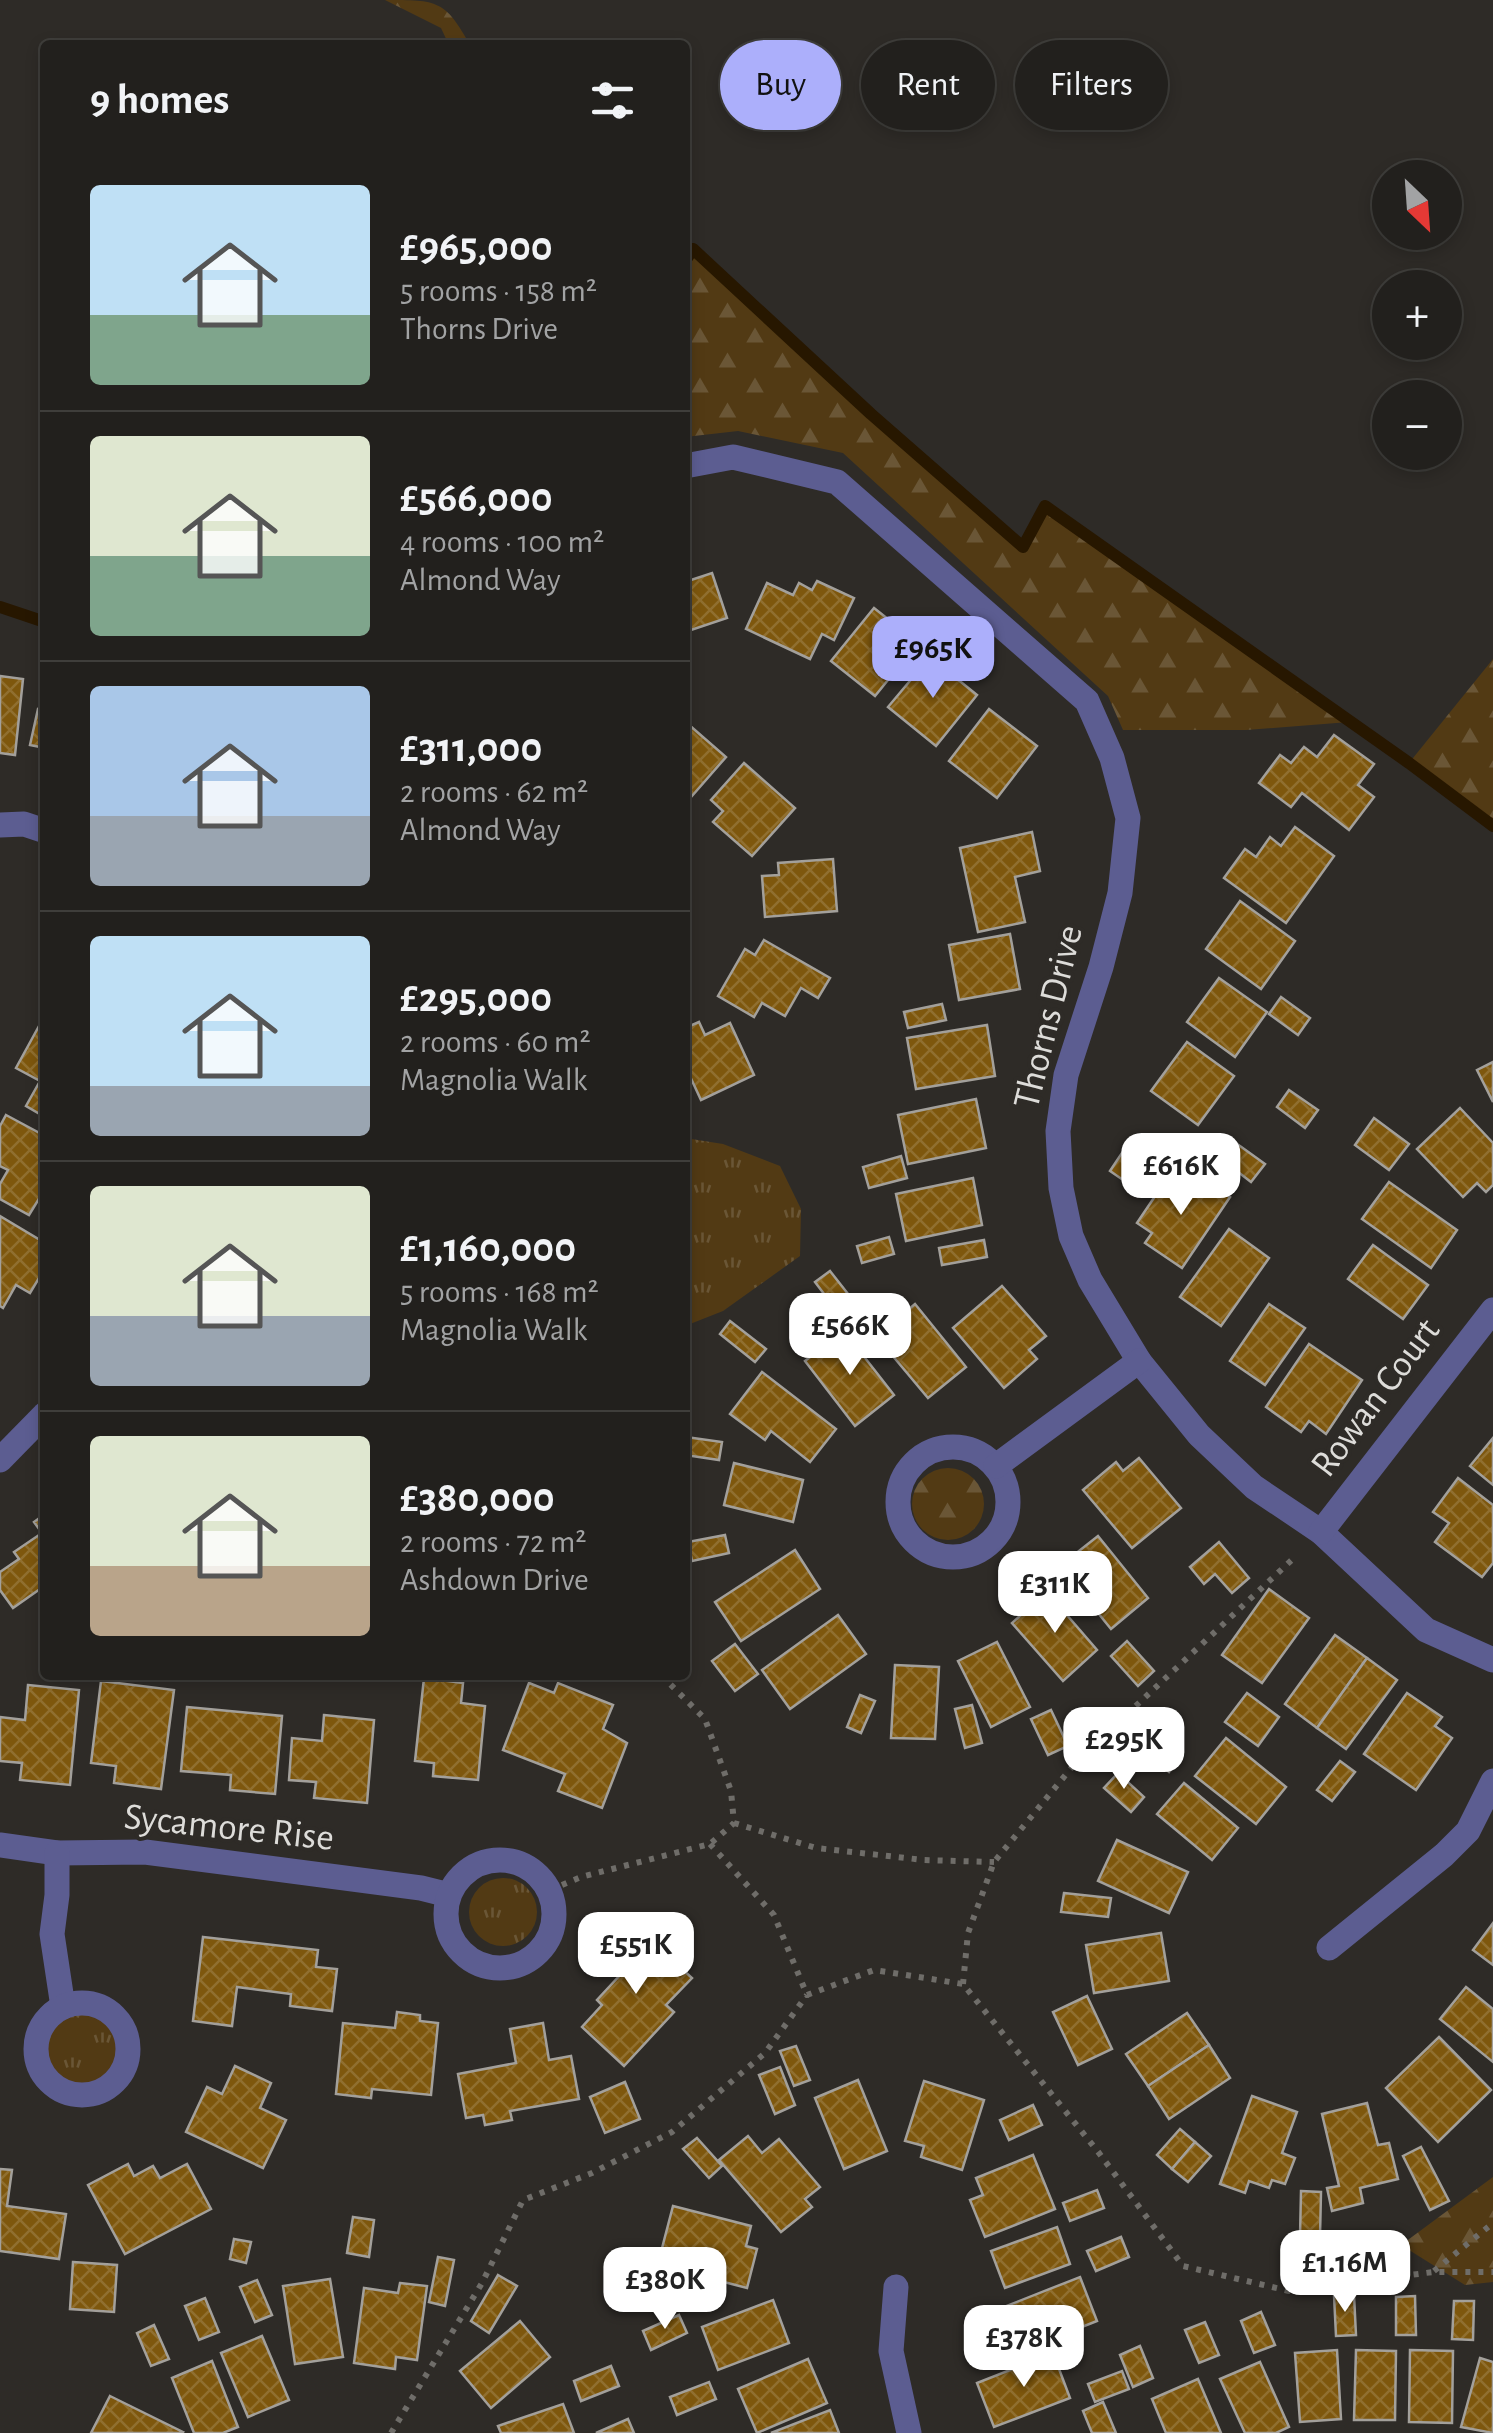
<!DOCTYPE html>
<meta charset="utf-8">
<style>
body{margin:0;font-family:"Alegreya Sans",sans-serif;background:#2a2826;color:#f1f3f6;height:100vh;display:flex;flex-direction:column;font-size:38px;white-space:nowrap}
*{box-sizing:border-box;margin:0}
p{font-size:32px;color:#a2a3a4}
.icon{flex:none;width:55px;height:55px;fill:none;stroke:currentColor;stroke-width:2;stroke-linecap:round;stroke-linejoin:round}
.map{position:relative;flex:1;overflow:hidden}
.panel{position:absolute;left:40px;top:40px;width:650px;height:1640px;display:flex;flex-direction:column;background:#22201d;border-radius:10px;box-shadow:0 5px 15px #0003,0 0 0 2px #3f3e3b}
.panel>*{flex:none}
.guide{position:absolute;left:720px;top:40px;width:622px;height:90px;display:flex;gap:20px}
.needle{width:65px;rotate:155deg}
.buttons{position:absolute;left:1372px;top:160px;display:grid;gap:20px}
.buttons a{display:grid;place-items:center;width:90px;height:90px;border-radius:50%;background:#22201d;box-shadow:0 5px 15px #0003,0 0 0 2px #3f3e3b;font-size:50px}
.price{position:absolute;translate:-50% -85px;padding:0 22px;border-radius:20px;background:#fff;color:#222;font-size:32px;line-height:65px;filter:drop-shadow(0 2px 5px #0008)}
.price::after{content:'';position:absolute;left:50%;top:60px;width:30px;height:22px;margin-left:-15px;background:inherit;clip-path:polygon(0 0,100% 0,50% 100%)}
.price.selected{background:#acaffb;color:#111}
ul{padding:0;list-style:none}
li{display:flex;align-items:center;gap:30px;height:250px;padding:0 50px}
li+li{border-top:2px solid #3f3e3b}
li span{display:grid;place-items:center;flex:none;width:280px;height:200px;border-radius:10px;color:#555}
li>.icon{margin-inline-start:auto}
span .icon{width:120px;height:120px;fill:#fffc;stroke-width:1}
li b{font-size:42px}
h2{display:flex;justify-content:space-between;align-items:center;height:120px;padding:0 50px;font-size:42px}
.tag{padding:0 35px;border-radius:45px;background:#22201d;box-shadow:0 5px 15px #0003,0 0 0 2px #3f3e3b;font-size:35px;line-height:90px}
.tag.selected{background:#acaffb;color:#111}
.map>svg:first-child{display:block}
.grass{fill:url(#grass-tufts)}
.forest{fill:url(#forest-firs)}
.lines{fill:none;stroke-linecap:round;stroke-linejoin:round}
.stream{stroke:#271700;stroke-width:12}
.building{fill:url(#building-cross-hatch);stroke:#a3a09b;stroke-width:2.5}
.path{stroke:#6f6d69;stroke-width:6;stroke-dasharray:5 8;stroke-linecap:butt}
.street{stroke:#5c5d91;stroke-width:25}
.labels{text-anchor:middle;dominant-baseline:central;stroke-width:8;stroke-linejoin:round;paint-order:stroke}
.street-label{font-size:38px;fill:#dddcd9;stroke:#2e2b27}
</style>
<div class="map">
<svg width="1493" height="2433" viewBox="0 0 1493 2433">
<defs>
<pattern id="grass-tufts" width="24" height="20" patternUnits="userSpaceOnUse" patternTransform="scale(2.5)"><rect width="24" height="20" fill="#523a14"/><path d="M3 7l-1-3M5 7V3M7 7l1-3M15 17l-1-3M17 17v-4M19 17l1-3" fill="none" stroke="#6a5636"/></pattern>
<pattern id="forest-firs" width="22" height="20" patternUnits="userSpaceOnUse" patternTransform="scale(2.5)"><rect width="22" height="20" fill="#523a14"/><path d="M5 1l3.5 6h-7zM16 11l3.5 6h-7z" fill="#6a5636"/></pattern>
<pattern id="building-cross-hatch" width="8" height="8" patternUnits="userSpaceOnUse" patternTransform="scale(2.5)"><rect width="8" height="8" fill="#7e570d"/><path d="M0 0l8 8M0 8l8-8" fill="none" stroke="#906f30"/></pattern>
</defs>
<rect width="100%" height="100%" fill="#2e2b27"/>
<g class="grass">
<polygon points="685,1138 723,1144 780,1166 801,1209 800,1256 723,1311 690,1324 685,1319"/>
<circle cx="503" cy="1912" r="34"/>
<circle cx="81" cy="2050" r="36"/>
</g>
<g class="forest">
<path d="M385,0C438,0 445,0 470,45H449L441,28Z"/>
<polygon points="693,249 871,414 1023,547 1046,506 1349,722 1246,730 1123,730 1108,696 843,453 738,431 685,437 685,261"/>
<polygon points="1493,659 1493,826 1409,763"/>
<circle cx="948" cy="1504" r="36"/>
<polygon points="1493,2177 1493,2282 1465,2285 1401,2245"/>
</g>
<g class="lines">
<g class="stream">
<polyline points="685,261 693,249 871,414 1023,547 1045,506 1409,763 1493,826"/>
<polyline points="0,607 45,622"/>
</g>
</g>
<g class="building">
<polygon points="712,573 727,618 685,632 685,582"/>
<polygon points="817,581 854,598 834,640 822,634 810,659 746,629 767,583 793,595 799,583 812,590"/>
<polygon points="874,608 918,643 875,696 831,661"/>
<polygon points="930,657 977,695 936,746 888,707"/>
<polygon points="0,676 23,679 15,755 0,753"/>
<polygon points="38,709 45,710 45,748 30,745"/>
<polygon points="989,709 1037,746 997,798 949,761"/>
<polygon points="688,724 726,757 685,804 685,728"/>
<polygon points="1334,735 1374,764 1358,785 1374,797 1349,830 1302,793 1291,807 1259,783 1280,755 1291,763 1304,747 1317,757"/>
<polygon points="744,763 795,808 752,856 713,822 723,811 711,800"/>
<polygon points="1295,827 1334,856 1286,923 1224,878 1245,849 1256,857 1270,837 1281,846"/>
<polygon points="1032,832 1040,871 1015,877 1025,922 978,932 960,848"/>
<polygon points="833,859 837,911 765,917 762,876 779,875 778,863"/>
<polygon points="1240,901 1295,941 1261,989 1206,949"/>
<polygon points="1010,934 1020,989 959,1000 949,945"/>
<polygon points="764,940 830,978 818,998 801,988 785,1016 762,1003 754,1017 718,996 745,949 755,955"/>
<polygon points="1219,978 1267,1012 1235,1057 1187,1022"/>
<polygon points="1281,997 1310,1018 1298,1035 1269,1014"/>
<polygon points="942,1004 946,1020 908,1028 904,1012"/>
<polygon points="699,1022 705,1035 730,1023 754,1075 701,1100 688,1072 685,1073 685,1028"/>
<polygon points="987,1025 995,1076 916,1089 907,1038"/>
<polygon points="39,1026 45,1030 45,1117 26,1106 40,1081 16,1068"/>
<polygon points="1187,1042 1234,1076 1198,1125 1151,1091"/>
<polygon points="1493,1062 1493,1102 1477,1070"/>
<polygon points="1289,1090 1318,1110 1305,1128 1277,1107"/>
<polygon points="976,1099 986,1148 908,1164 898,1115"/>
<polygon points="1460,1108 1493,1143 1493,1185 1486,1192 1477,1183 1463,1197 1417,1149"/>
<polygon points="6,1115 45,1136 45,1189 29,1215 0,1199 0,1184 8,1170 0,1166 0,1126"/>
<polygon points="1374,1118 1409,1144 1389,1170 1355,1145"/>
<polygon points="1130,1141 1162,1163 1142,1193 1110,1171"/>
<polygon points="1233,1141 1265,1164 1251,1182 1220,1158"/>
<polygon points="901,1156 907,1178 869,1188 863,1167"/>
<polygon points="1172,1171 1205,1194 1211,1185 1230,1197 1182,1268 1145,1243 1152,1233 1137,1223"/>
<polygon points="973,1178 982,1225 906,1241 896,1194"/>
<polygon points="1389,1182 1457,1230 1431,1268 1362,1219"/>
<polygon points="0,1216 45,1243 45,1268 30,1293 16,1285 3,1308 0,1306"/>
<polygon points="1229,1229 1269,1258 1221,1326 1180,1297"/>
<polygon points="889,1237 894,1254 862,1263 857,1246"/>
<polygon points="984,1240 987,1257 942,1265 939,1248"/>
<polygon points="1373,1245 1428,1285 1403,1319 1348,1279"/>
<polygon points="830,1271 852,1299 837,1311 815,1282"/>
<polygon points="1002,1286 1046,1336 1029,1350 1037,1359 1004,1388 953,1328"/>
<polygon points="915,1304 966,1367 928,1398 876,1336"/>
<polygon points="1269,1304 1305,1328 1265,1385 1230,1361"/>
<polygon points="730,1321 766,1349 755,1362 720,1334"/>
<polygon points="844,1331 894,1395 855,1426 805,1361"/>
<polygon points="1309,1344 1362,1380 1326,1434 1309,1421 1301,1432 1266,1407"/>
<polygon points="762,1372 836,1429 810,1462 771,1431 765,1440 730,1414"/>
<polygon points="686,1437 722,1442 719,1460 685,1455"/>
<polygon points="1493,1438 1493,1485 1470,1466"/>
<polygon points="1139,1458 1181,1508 1132,1548 1083,1490 1116,1462 1123,1471"/>
<polygon points="734,1463 803,1480 793,1522 724,1505"/>
<polygon points="1458,1478 1493,1505 1493,1563 1482,1577 1435,1542 1449,1523 1433,1512"/>
<polygon points="45,1514 45,1596 40,1589 13,1608 0,1590 0,1572 19,1559 14,1552 42,1533 34,1522"/>
<polygon points="725,1535 729,1553 692,1561 688,1542"/>
<polygon points="1098,1536 1148,1598 1111,1629 1060,1566"/>
<polygon points="1219,1542 1249,1578 1232,1593 1215,1574 1204,1584 1190,1567"/>
<polygon points="795,1550 820,1589 741,1641 715,1602"/>
<polygon points="1269,1589 1309,1618 1262,1683 1222,1655"/>
<polygon points="1047,1592 1097,1650 1063,1681 1012,1623"/>
<polygon points="838,1615 866,1654 790,1709 762,1670"/>
<polygon points="1335,1635 1367,1658 1317,1728 1285,1704"/>
<polygon points="1127,1641 1154,1671 1138,1686 1111,1656"/>
<polygon points="997,1642 1030,1707 991,1727 958,1661"/>
<polygon points="735,1644 758,1674 735,1691 712,1661"/>
<polygon points="1367,1658 1397,1680 1346,1749 1317,1728"/>
<polygon points="895,1665 939,1667 935,1739 891,1738"/>
<polygon points="424,1678 463,1683 461,1703 485,1706 478,1780 433,1776 434,1763 415,1761"/>
<polygon points="101,1681 174,1690 161,1789 114,1783 116,1766 91,1763"/>
<polygon points="529,1683 554,1693 558,1683 613,1705 603,1729 627,1743 602,1808 558,1791 565,1774 503,1750"/>
<polygon points="28,1685 79,1690 70,1785 20,1780 22,1763 0,1761 0,1717 25,1720"/>
<polygon points="1247,1693 1279,1717 1258,1746 1225,1722"/>
<polygon points="1407,1693 1442,1717 1435,1726 1452,1738 1416,1790 1364,1754"/>
<polygon points="860,1695 875,1701 861,1733 847,1727"/>
<polygon points="972,1705 982,1743 965,1748 955,1709"/>
<polygon points="187,1707 282,1716 275,1794 230,1790 231,1775 181,1771"/>
<polygon points="1051,1710 1068,1746 1048,1755 1031,1719"/>
<polygon points="324,1715 374,1720 367,1803 314,1798 316,1782 289,1780 292,1738 322,1741"/>
<polygon points="1153,1731 1182,1756 1169,1772 1139,1747"/>
<polygon points="1226,1738 1286,1787 1256,1824 1195,1776"/>
<polygon points="1340,1761 1355,1772 1332,1801 1317,1790"/>
<polygon points="1118,1773 1144,1797 1131,1812 1104,1788"/>
<polygon points="1184,1783 1238,1828 1212,1860 1157,1814"/>
<polygon points="1117,1840 1188,1872 1169,1913 1098,1881"/>
<polygon points="1064,1893 1111,1898 1108,1917 1061,1912"/>
<polygon points="1493,1923 1493,1965 1473,1950"/>
<polygon points="638,1928 692,1978 666,2005 674,2012 624,2066 582,2027 602,2005 597,2000 621,1974 607,1961"/>
<polygon points="1161,1933 1169,1981 1094,1993 1086,1945"/>
<polygon points="203,1937 318,1950 316,1967 337,1969 332,2011 290,2006 291,1994 237,1987 232,2026 193,2021"/>
<polygon points="1466,1987 1493,2009 1493,2062 1440,2019"/>
<polygon points="1087,1996 1112,2049 1078,2065 1053,2012"/>
<polygon points="397,2012 420,2015 420,2021 438,2023 431,2095 372,2089 371,2098 336,2094 343,2023 395,2028"/>
<polygon points="1187,2013 1209,2045 1148,2086 1126,2054"/>
<polygon points="543,2023 549,2060 571,2056 579,2099 510,2111 512,2120 485,2125 483,2115 466,2118 458,2074 516,2063 510,2029"/>
<polygon points="1439,2037 1491,2090 1438,2142 1386,2088"/>
<polygon points="1209,2045 1230,2078 1169,2119 1148,2086"/>
<polygon points="796,2046 810,2080 794,2086 780,2051"/>
<polygon points="235,2066 271,2083 260,2108 286,2120 263,2168 186,2132 207,2087 222,2094"/>
<polygon points="780,2067 795,2105 775,2114 759,2075"/>
<polygon points="858,2080 887,2151 844,2169 815,2098"/>
<polygon points="924,2081 984,2100 962,2170 921,2157 924,2146 905,2141"/>
<polygon points="625,2082 640,2119 605,2133 590,2097"/>
<polygon points="1252,2096 1297,2112 1282,2153 1295,2158 1285,2184 1272,2180 1269,2188 1249,2181 1245,2193 1220,2184"/>
<polygon points="1367,2103 1378,2145 1389,2143 1398,2179 1360,2188 1363,2203 1332,2211 1327,2188 1339,2186 1322,2114"/>
<polygon points="1033,2105 1042,2125 1009,2140 1000,2120"/>
<polygon points="1180,2129 1195,2142 1172,2169 1157,2155"/>
<polygon points="748,2136 762,2153 779,2139 820,2187 805,2199 812,2207 781,2232 719,2160"/>
<polygon points="697,2138 722,2166 709,2178 683,2149"/>
<polygon points="1195,2142 1211,2156 1188,2182 1172,2169"/>
<polygon points="1421,2147 1449,2201 1430,2210 1403,2156"/>
<polygon points="1033,2155 1055,2209 985,2237 970,2200 983,2195 976,2178"/>
<polygon points="128,2164 134,2176 153,2166 160,2178 187,2164 211,2209 125,2254 88,2185"/>
<polygon points="0,2169 12,2170 7,2206 66,2214 59,2259 0,2251"/>
<polygon points="1097,2190 1104,2208 1070,2221 1063,2203"/>
<polygon points="1301,2191 1321,2192 1320,2237 1300,2237"/>
<polygon points="673,2206 751,2226 746,2246 757,2249 747,2288 674,2269 677,2256 661,2252"/>
<polygon points="353,2217 374,2220 369,2257 347,2253"/>
<polygon points="1057,2227 1070,2264 1005,2288 991,2251"/>
<polygon points="1121,2237 1129,2257 1096,2271 1087,2251"/>
<polygon points="234,2239 251,2242 246,2263 230,2259"/>
<polygon points="438,2257 454,2260 445,2306 429,2302"/>
<polygon points="73,2262 117,2265 114,2312 70,2309"/>
<polygon points="498,2275 517,2286 489,2333 471,2321"/>
<polygon points="1080,2277 1097,2321 1021,2351 1004,2307"/>
<polygon points="330,2279 343,2357 295,2364 283,2286"/>
<polygon points="257,2280 272,2315 255,2322 240,2287"/>
<polygon points="400,2283 427,2286 417,2360 396,2357 395,2369 354,2363 364,2288 398,2293"/>
<polygon points="1334,2295 1354,2295 1356,2335 1336,2336"/>
<polygon points="1415,2296 1416,2335 1396,2335 1396,2297"/>
<polygon points="205,2298 219,2332 199,2340 185,2306"/>
<polygon points="773,2300 789,2343 718,2370 702,2327"/>
<polygon points="1454,2301 1474,2301 1473,2340 1452,2339"/>
<polygon points="1261,2312 1275,2345 1254,2353 1241,2321"/>
<polygon points="679,2315 687,2333 651,2350 643,2331"/>
<polygon points="520,2321 550,2357 491,2408 460,2371"/>
<polygon points="1205,2322 1219,2355 1199,2363 1185,2330"/>
<polygon points="154,2325 169,2359 151,2366 137,2333"/>
<polygon points="262,2336 289,2400 248,2417 221,2353"/>
<polygon points="1140,2346 1153,2378 1133,2387 1120,2355"/>
<polygon points="1337,2350 1341,2419 1300,2422 1295,2353"/>
<polygon points="1356,2350 1396,2351 1395,2420 1354,2420"/>
<polygon points="1410,2350 1453,2351 1452,2423 1409,2422"/>
<polygon points="1053,2353 1070,2398 994,2427 977,2383"/>
<polygon points="1480,2358 1493,2362 1493,2433 1461,2427"/>
<polygon points="808,2359 827,2403 757,2433 738,2389"/>
<polygon points="212,2361 238,2427 223,2433 194,2433 172,2378"/>
<polygon points="1260,2362 1289,2427 1276,2433 1245,2433 1220,2379"/>
<polygon points="611,2366 619,2386 581,2401 574,2381"/>
<polygon points="1122,2371 1129,2389 1095,2402 1088,2384"/>
<polygon points="1198,2379 1221,2433 1166,2433 1152,2399"/>
<polygon points="709,2382 716,2399 677,2415 670,2397"/>
<polygon points="110,2396 183,2432 182,2433 91,2433"/>
<polygon points="1103,2402 1116,2433 1092,2433 1083,2411"/>
<polygon points="563,2404 574,2433 501,2433 498,2426"/>
<polygon points="830,2410 839,2433 771,2433"/>
<polygon points="628,2419 634,2433 596,2433"/>
</g>
<g class="lines">
<g class="path">
<polyline points="734,1823 816,1848 924,1860 994,1862"/>
<polyline points="710,1844 774,1915 807,1995 874,1970 963,1984 1099,2153 1183,2266 1289,2291 1433,2272 1493,2272"/>
<polyline points="550,1890 581,1877 710,1844 734,1823 731,1791 705,1719 661,1675"/>
<polyline points="963,1984 968,1933 994,1862 1077,1761 1297,1555"/>
<polyline points="1434,2271 1493,2223"/>
<polyline points="391,2433 482,2283 523,2200 592,2173 672,2132 765,2053 807,1995"/>
</g>
<g class="street">
<polyline points="685,466 733,457 837,482 1087,701 1112,758 1128,818 1120,893 1101,967 1066,1075 1058,1131 1061,1188 1071,1236 1090,1280 1139,1361 1199,1435 1254,1487 1321,1532 1426,1630 1493,1660"/>
<polyline points="0,825 24,824 45,831"/>
<circle cx="953" cy="1502" r="55"/>
<polyline points="0,1460 45,1414"/>
<polyline points="996,1466 1139,1361"/>
<polyline points="1321,1532 1493,1310"/>
<polyline points="0,1845 57,1853 145,1852 421,1888 449,1895"/>
<polyline points="57,1853 57,1895 52,1934 63,2007"/>
<circle cx="500" cy="1914" r="54"/>
<polyline points="1329,1948 1444,1855 1468,1831 1493,1781"/>
<circle cx="82" cy="2049" r="46"/>
<polyline points="896,2287 891,2351 909,2433"/>
</g>
</g>
<g class="labels">
<g class="street-label">
<text transform="translate(1049 1017) rotate(-76)">Thorns Drive</text>
<text transform="translate(1376 1398) rotate(-53)">Rowan Court</text>
<text transform="translate(229 1828) rotate(6)">Sycamore Rise</text>
</g>
</g>
</svg>
<div class="buttons">
<a><svg class="needle" viewBox="-14 -14 28 28"><path d="M0-13l5 13h-10z" fill="#e53935"/><path d="M0 13l5-13h-10z" fill="#a2a3a4"/></svg></a>
<a>+</a>
<a>−</a>
</div>
<b class="price selected" style="left:933px;top:701px">£965K</b>
<b class="price" style="left:1181px;top:1218px">£616K</b>
<b class="price" style="left:850px;top:1378px">£566K</b>
<b class="price" style="left:1055px;top:1636px">£311K</b>
<b class="price" style="left:1124px;top:1792px">£295K</b>
<b class="price" style="left:636px;top:1997px">£551K</b>
<b class="price" style="left:1345px;top:2315px">£1.16M</b>
<b class="price" style="left:665px;top:2332px">£380K</b>
<b class="price" style="left:1024px;top:2390px">£378K</b>
<div class="guide">
<a class="tag selected">Buy</a>
<a class="tag">Rent</a>
<a class="tag">Filters</a>
</div>
<section class="panel">
<h2>9 homes<svg class="icon" aria-label="filters" viewBox="0 0 24 24"><path d="M4 7h16M4 17h16"/><circle cx="9" cy="7" r="2"/><circle cx="15" cy="17" r="2"/></svg></h2>
<ul>
<li><span style="background:linear-gradient(#bfe0f5 65%,#7fa58c 0)"><svg class="icon" aria-label="home" viewBox="0 0 24 24"><path d="M3 11l9-7 9 7M6 9v11h12V9"/></svg></span><div><b>£965,000</b><p>5 rooms · 158 m²</p><p>Thorns Drive</p></div></li>
<li><span style="background:linear-gradient(#dfe7d0 60%,#7fa58c 0)"><svg class="icon" aria-label="home" viewBox="0 0 24 24"><path d="M3 11l9-7 9 7M6 9v11h12V9"/></svg></span><div><b>£566,000</b><p>4 rooms · 100 m²</p><p>Almond Way</p></div></li>
<li><span style="background:linear-gradient(#a9c7e8 65%,#9aa5b1 0)"><svg class="icon" aria-label="home" viewBox="0 0 24 24"><path d="M3 11l9-7 9 7M6 9v11h12V9"/></svg></span><div><b>£311,000</b><p>2 rooms · 62 m²</p><p>Almond Way</p></div></li>
<li><span style="background:linear-gradient(#bfe0f5 75%,#9aa5b1 0)"><svg class="icon" aria-label="home" viewBox="0 0 24 24"><path d="M3 11l9-7 9 7M6 9v11h12V9"/></svg></span><div><b>£295,000</b><p>2 rooms · 60 m²</p><p>Magnolia Walk</p></div></li>
<li><span style="background:linear-gradient(#dfe7d0 65%,#9aa5b1 0)"><svg class="icon" aria-label="home" viewBox="0 0 24 24"><path d="M3 11l9-7 9 7M6 9v11h12V9"/></svg></span><div><b>£1,160,000</b><p>5 rooms · 168 m²</p><p>Magnolia Walk</p></div></li>
<li><span style="background:linear-gradient(#dfe7d0 65%,#b9a48a 0)"><svg class="icon" aria-label="home" viewBox="0 0 24 24"><path d="M3 11l9-7 9 7M6 9v11h12V9"/></svg></span><div><b>£380,000</b><p>2 rooms · 72 m²</p><p>Ashdown Drive</p></div></li>
</ul>
</section>
</div>
